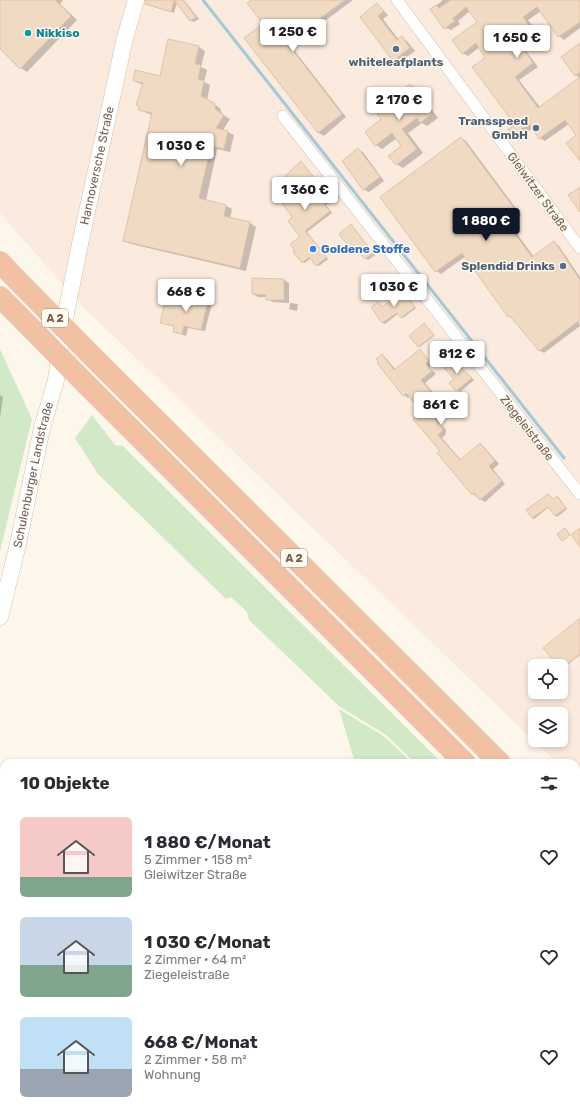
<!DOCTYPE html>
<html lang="de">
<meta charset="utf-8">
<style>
body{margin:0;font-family:Rubik,sans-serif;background:#f7f7f7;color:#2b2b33;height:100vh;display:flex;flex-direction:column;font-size:15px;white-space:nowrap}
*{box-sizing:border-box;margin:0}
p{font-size:13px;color:#7c7c81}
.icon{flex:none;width:22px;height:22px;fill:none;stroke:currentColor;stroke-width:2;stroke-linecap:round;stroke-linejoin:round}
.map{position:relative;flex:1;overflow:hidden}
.drawer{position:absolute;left:0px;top:759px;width:580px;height:356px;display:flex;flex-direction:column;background:#fff;border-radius:12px 12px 0 0;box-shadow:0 2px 6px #0003}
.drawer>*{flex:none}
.fabs{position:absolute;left:528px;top:659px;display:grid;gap:8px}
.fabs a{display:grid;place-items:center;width:40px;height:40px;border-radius:6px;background:#fff;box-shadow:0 2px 6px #0003;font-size:20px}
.price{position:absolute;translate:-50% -34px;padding:0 9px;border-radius:4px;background:#fff;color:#222;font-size:13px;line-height:26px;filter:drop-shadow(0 1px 2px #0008)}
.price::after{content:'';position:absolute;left:50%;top:24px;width:12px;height:9px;margin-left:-6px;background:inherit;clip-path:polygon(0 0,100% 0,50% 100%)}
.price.selected{background:#111827;color:#fff}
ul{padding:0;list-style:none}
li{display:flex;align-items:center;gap:12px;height:100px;padding:0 20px}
li span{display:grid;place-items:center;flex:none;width:112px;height:80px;border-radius:6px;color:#555}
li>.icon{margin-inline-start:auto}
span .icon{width:48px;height:48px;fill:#fffc;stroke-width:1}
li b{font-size:17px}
h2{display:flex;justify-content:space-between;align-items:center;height:48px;padding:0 20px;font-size:17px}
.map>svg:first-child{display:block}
.commercial{fill:#fbeade;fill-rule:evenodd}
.green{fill:#d2e9c8}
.shadow{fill:#0003}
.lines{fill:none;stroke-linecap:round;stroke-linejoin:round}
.stream{stroke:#a5c9d6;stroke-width:3}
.building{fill:#f0dac3;stroke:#e2c2a4}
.street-casing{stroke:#cec0b0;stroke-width:12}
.secondary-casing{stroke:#d0c1ad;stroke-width:17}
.highway-casing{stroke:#dbd6d1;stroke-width:22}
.street{stroke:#fff;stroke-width:11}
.secondary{stroke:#fff;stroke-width:16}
.highway{stroke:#f2c1a4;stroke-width:21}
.highway-bridge-casing{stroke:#dbd6d1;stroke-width:22;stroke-linecap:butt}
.highway-bridge{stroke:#f2c1a4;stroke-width:21}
.culture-dot{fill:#0f9aa8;stroke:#fefaf0;stroke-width:1.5}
.service-dot{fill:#5c6f8a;stroke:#fefaf0;stroke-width:1.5}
.shop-dot{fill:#3f7fe0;stroke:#fefaf0;stroke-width:1.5}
.labels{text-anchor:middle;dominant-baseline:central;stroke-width:3;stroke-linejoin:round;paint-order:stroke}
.shield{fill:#fefaf0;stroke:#9f8e7f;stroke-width:1}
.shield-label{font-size:11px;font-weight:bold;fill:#76604e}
.culture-label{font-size:12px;font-weight:bold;fill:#0d838f;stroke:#fefaf0;text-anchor:start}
.service-label{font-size:12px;font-weight:bold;fill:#4e5e75;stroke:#fefaf0;text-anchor:end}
.street-label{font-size:12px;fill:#76604e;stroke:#fefaf0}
.shop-label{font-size:12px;font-weight:bold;fill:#366cbe;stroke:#fefaf0;text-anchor:start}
</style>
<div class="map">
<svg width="580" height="1115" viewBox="0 0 580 1115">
<rect width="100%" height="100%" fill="#fcf7ea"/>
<path class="commercial" d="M0,0H580V785L576,781V763H557L78,302L0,213ZM535,666H561V692H535ZM535,714H561V740H535Z"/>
<g class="green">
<polygon points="0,349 32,419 0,551"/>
<polygon points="92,415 115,445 123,446 442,763 415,763 386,735 339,706 249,620 247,612 231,597 226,599 98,474 75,438"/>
<polygon points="339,709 385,737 412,763 355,763"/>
<polygon points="0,912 4,914 4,959 0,963"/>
<polygon points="576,921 580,925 580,1115 571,1115 567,1111 576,1111"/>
</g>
<g class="shadow">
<polygon points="0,0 63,0 60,4 77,20 27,72 21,68 0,48"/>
<polygon points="154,0 184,0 199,19 194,22 191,21 177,3 174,13 156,7"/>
<polygon points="253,0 353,0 291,46 346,117 324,136 319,133 245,38 264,24"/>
<polygon points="441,0 580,0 580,28 564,40 559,36 541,11 528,20 539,35 523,47 538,67 519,80 540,107 580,78 580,157 577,135 569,124 545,141 540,138 533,128 519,138 514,135 510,130 516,125 487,58 480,47 468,56 462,53 479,22 470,11 458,21 460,24 451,30 443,27 431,9 442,1"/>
<polygon points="377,4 388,15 383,19 399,40 402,38 407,41 415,51 398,63 393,60 361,17"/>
<polygon points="580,45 580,78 575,75"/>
<polygon points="199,47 205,51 201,67 207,70 204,82 210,85 207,100 220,108 222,114 230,119 223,130 234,135 230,152 217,149 206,201 226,206 232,209 230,219 250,223 256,227 246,271 131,244 124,241 152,115 139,110 143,85 134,81 161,77"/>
<polygon points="410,85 416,88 438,118 427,126 422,123 408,133 423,153 403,168 396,164 403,146 397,138 382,149 376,145 383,119"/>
<polygon points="461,138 466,141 521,215 510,224 534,257 554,243 559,246 580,277 580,316 578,318 580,326 544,353 539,350 514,319 509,316 466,256 441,274 436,271"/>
<polygon points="358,150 363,152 384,181 369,192 363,189"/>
<polygon points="303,164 332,200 326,205 332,213 307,232 328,259 319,266 311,258 305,263 302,262 301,237 294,217 291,188"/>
<polygon points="353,227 375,255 368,260 356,248 354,249 350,247"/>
<polygon points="284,280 289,283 289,303 272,302 267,297 258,297 253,294"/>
<polygon points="210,293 214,295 205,331 188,328 186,336 174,332 175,327 161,322 192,309"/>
<polygon points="404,293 416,308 403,318 399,313 385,324 383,323 372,307 380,304 383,308"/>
<polygon points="290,303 298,304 297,311 289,309"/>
<polygon points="425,324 434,336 420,347 419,346"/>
<polygon points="420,351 433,364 429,367 436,374 425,383 442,403 431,412 446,430 446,434 442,438 461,460 480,444 484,447 499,464 493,469 505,484 485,502 473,494 439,453 442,451 423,412 410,396 408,398 404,395 382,356 386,358 396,370"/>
<polygon points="456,363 474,380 460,392 457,390 455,379"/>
<polygon points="0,395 3,397 0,418"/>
<polygon points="548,495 553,500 557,497 559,498 567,509 557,517 549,507 534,519 532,518"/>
<polygon points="580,619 580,655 562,669 559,666"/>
</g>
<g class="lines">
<polyline class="stream" points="203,0 564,458"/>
</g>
<g class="building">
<polygon points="0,0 55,0 71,16 20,69 0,49"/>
<polygon points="145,0 183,0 196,17 190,21 174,0 171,12 145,4"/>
<polygon points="251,0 345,0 287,43 342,114 318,133 244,38 263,24 247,3"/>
<polygon points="451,0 580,0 580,22 558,37 537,7 523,17 534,32 519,43 533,63 515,77 538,108 580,77 580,161 566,143 576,135 565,120 539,139 529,124 513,135 508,129 515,125 472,67 485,58 476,43 462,54 452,40 477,22 466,7 453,18 455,21 444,29 430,9 436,5 439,8"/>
<polygon points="377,3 384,11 378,16 397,40 402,36 410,48 393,61 360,17"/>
<polygon points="168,39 199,46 195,64 201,65 198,79 204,81 201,96 214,103 216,110 224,115 216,128 228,131 224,149 211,146 199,198 226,205 224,216 250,222 240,268 123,241 152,113 138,110 139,106 136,105 143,83 133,81 135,70 160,76"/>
<polygon points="580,43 580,72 575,76 561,57"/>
<polygon points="410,84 432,114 420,123 417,118 402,129 417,149 396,165 388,156 401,146 392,133 375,146 365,132 381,119 374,110"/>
<polygon points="461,137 517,212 505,221 532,257 554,241 580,280 580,320 539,351 510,316 508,317 462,253 435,272 380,197"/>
<polygon points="358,148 380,177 363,190 342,161"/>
<polygon points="301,161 331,199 324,204 330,211 305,231 327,257 316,266 309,257 302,263 293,252 295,251 290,244 300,237 288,221 292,217 279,199 290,188 287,184 290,182 285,176"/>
<polygon points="580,187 580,212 568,195"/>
<polygon points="351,224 373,253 365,259 354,247 351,249 349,247 339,234"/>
<polygon points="252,278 284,279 284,300 266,300 266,295 252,294"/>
<polygon points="196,289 210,292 201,330 184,326 182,334 173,332 174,326 160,323 165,302 192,308"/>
<polygon points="403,291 415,307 401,318 397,313 382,323 371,307 378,302 382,307"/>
<polygon points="424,323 434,335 418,347 409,336"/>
<polygon points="420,349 429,361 426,364 432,371 421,380 438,400 427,410 442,427 442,431 438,435 460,460 480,443 495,461 489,466 502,481 480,500 474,493 472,495 437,453 440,451 413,419 422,412 406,393 403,396 377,363 379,362 376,359 382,354 394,370"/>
<polygon points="453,360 472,378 456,391 449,383 454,379 444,368"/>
<polygon points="548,494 553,499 557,496 566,508 555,516 548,507 532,518 526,510"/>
<polygon points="565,528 570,535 562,541 557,534"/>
<polygon points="580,528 580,547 571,535"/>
<polygon points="580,618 580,654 561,669 561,666 558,666 543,648"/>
</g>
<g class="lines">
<g class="street-casing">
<g id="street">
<polyline points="397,0 580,248"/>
<polyline points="283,116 580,494"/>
</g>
</g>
<g class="secondary-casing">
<g id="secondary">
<path id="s1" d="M0,617L18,544L42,428L56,380L65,318L80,244L125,38L136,0"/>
</g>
</g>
<g class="highway-casing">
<g id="highway">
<polyline points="0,262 20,283"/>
<polyline points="0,297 18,315"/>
<polyline points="89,353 500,763"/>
<polyline points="87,385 465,763"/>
<polyline points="576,841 580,845"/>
<polyline points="576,877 580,882"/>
</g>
</g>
<use href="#street" class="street"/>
<use href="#secondary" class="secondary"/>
<use href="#highway" class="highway"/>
<g class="highway-bridge-casing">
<g id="highway-bridge">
<polyline points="20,283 89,353"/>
<polyline points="18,315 87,385"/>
</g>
</g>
<use href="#highway-bridge" class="highway-bridge"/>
</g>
<circle class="culture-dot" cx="28" cy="33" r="4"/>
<g class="service-dot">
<circle cx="396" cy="49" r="4"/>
<circle cx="536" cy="128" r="4"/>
<circle cx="563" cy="266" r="4"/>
</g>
<circle class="shop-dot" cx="313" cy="249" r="4"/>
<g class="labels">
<g class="shield">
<rect x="42" y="309" width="26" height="18" rx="3"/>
<rect x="281" y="549" width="26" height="18" rx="3"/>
</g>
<g class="shield-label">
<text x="55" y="318">A 2</text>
<text x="294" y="558">A 2</text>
</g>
<g class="culture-label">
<text x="36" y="33">Nikkiso</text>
</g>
<g class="service-label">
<text x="396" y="62" text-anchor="middle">whiteleafplants</text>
<text x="528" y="121">Transspeed<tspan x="528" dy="14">GmbH</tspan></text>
<text x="555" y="266">Splendid Drinks</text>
</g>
<g class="street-label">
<text stroke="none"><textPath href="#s1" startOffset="462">Hannoversche Straße</textPath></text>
<text transform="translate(538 192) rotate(54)">Gleiwitzer Straße</text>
<text transform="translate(527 428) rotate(52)">Ziegeleistraße</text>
<text stroke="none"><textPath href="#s1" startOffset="146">Schulenburger Landstraße</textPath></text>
</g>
<g class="shop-label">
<text x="321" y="249">Goldene Stoffe</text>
</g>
</g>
</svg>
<div class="fabs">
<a><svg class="icon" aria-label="locate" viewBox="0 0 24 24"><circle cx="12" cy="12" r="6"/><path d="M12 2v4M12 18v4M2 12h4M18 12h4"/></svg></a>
<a><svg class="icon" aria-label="layers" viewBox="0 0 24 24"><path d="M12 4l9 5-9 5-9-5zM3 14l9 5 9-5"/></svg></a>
</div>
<b class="price" style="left:293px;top:53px">1 250 €</b>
<b class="price" style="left:517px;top:59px">1 650 €</b>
<b class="price" style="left:399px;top:121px">2 170 €</b>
<b class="price" style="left:181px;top:167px">1 030 €</b>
<b class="price" style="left:305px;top:211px">1 360 €</b>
<b class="price selected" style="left:486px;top:242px">1 880 €</b>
<b class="price" style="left:394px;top:308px">1 030 €</b>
<b class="price" style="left:186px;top:313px">668 €</b>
<b class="price" style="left:457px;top:375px">812 €</b>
<b class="price" style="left:441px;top:426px">861 €</b>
<section class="drawer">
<h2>10 Objekte<svg class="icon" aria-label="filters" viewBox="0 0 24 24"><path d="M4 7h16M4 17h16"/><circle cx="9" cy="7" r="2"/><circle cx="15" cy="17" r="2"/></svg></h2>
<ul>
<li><span style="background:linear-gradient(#f6c9c9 75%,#7fa58c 0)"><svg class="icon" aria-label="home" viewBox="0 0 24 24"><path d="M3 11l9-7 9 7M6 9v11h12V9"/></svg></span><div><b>1 880 €/Monat</b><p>5 Zimmer · 158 m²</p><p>Gleiwitzer Straße</p></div><svg class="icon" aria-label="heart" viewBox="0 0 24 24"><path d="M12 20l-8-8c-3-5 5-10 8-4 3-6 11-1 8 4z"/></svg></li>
<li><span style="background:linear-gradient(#c9d6e8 60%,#7fa58c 0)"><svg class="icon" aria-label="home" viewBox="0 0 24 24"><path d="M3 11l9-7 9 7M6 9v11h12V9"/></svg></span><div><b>1 030 €/Monat</b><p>2 Zimmer · 64 m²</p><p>Ziegeleistraße</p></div><svg class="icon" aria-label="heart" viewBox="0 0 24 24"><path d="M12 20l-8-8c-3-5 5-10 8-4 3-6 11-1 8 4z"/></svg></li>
<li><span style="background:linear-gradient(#bfe0f5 65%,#9aa5b1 0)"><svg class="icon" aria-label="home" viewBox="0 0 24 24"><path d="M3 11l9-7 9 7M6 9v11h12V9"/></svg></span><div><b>668 €/Monat</b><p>2 Zimmer · 58 m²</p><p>Wohnung</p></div><svg class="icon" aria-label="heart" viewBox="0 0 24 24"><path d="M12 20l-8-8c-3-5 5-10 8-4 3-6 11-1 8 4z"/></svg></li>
</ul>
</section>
</div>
